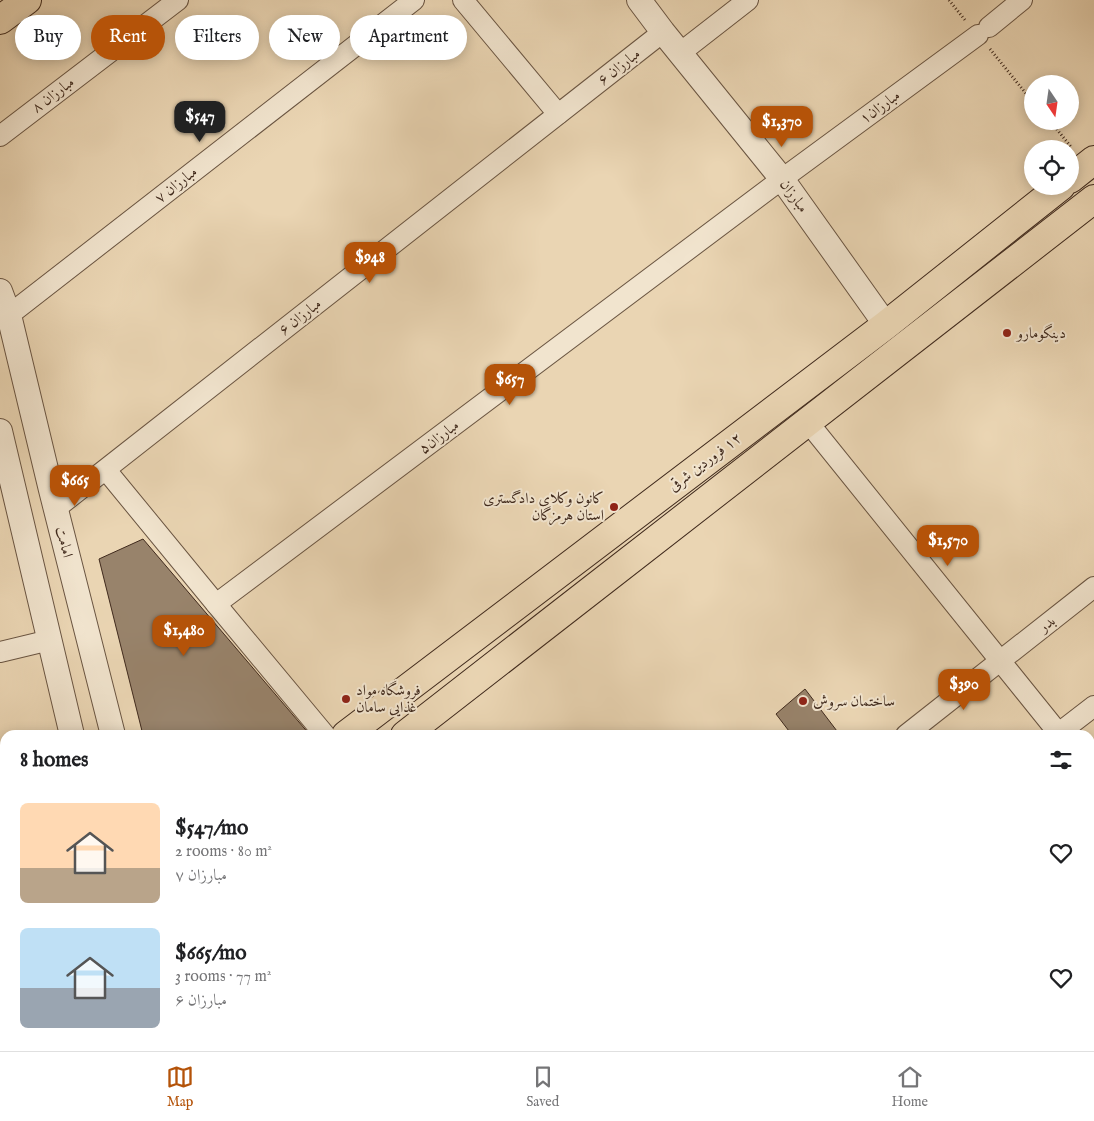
<!DOCTYPE html>
<meta charset="utf-8">
<style>
body{margin:0;font-family:"IM FELL English",Amiri,serif;background:#f6f6f6;color:#202124;height:100vh;display:flex;flex-direction:column;font-size:19px;white-space:nowrap}
*{box-sizing:border-box;margin:0}
p{font-size:16px;color:#757577}
.icon{flex:none;width:28px;height:28px;fill:none;stroke:currentColor;stroke-width:2;stroke-linecap:round;stroke-linejoin:round}
.map{position:relative;flex:1;overflow:hidden}
.sheet{position:absolute;left:0px;top:730px;width:1095px;height:321px;display:flex;flex-direction:column;background:#fff;border-radius:15px 15px 0 0;box-shadow:0 2px 12px #0003}
.sheet>*{flex:none}
.banner{position:absolute;left:15px;top:15px;width:500px;height:45px;display:flex;gap:10px}
.needle{width:32px;rotate:167deg}
.controls{position:absolute;left:1024px;top:75px;display:grid;gap:10px}
.controls a{display:grid;place-items:center;width:55px;height:55px;border-radius:50%;background:#fff;box-shadow:0 2px 12px #0003;font-size:25px}
.price{position:absolute;translate:-50% -42px;padding:0 11px;border-radius:10px;background:#b45309;color:#fff;font-size:16px;line-height:32px;filter:drop-shadow(0 1px 2px #0008)}
.price::after{content:'';position:absolute;left:50%;top:30px;width:15px;height:11px;margin-left:-8px;background:inherit;clip-path:polygon(0 0,100% 0,50% 100%)}
.price.selected{background:#222;color:#fff}
ul{padding:0;list-style:none}
li{display:flex;align-items:center;gap:15px;height:125px;padding:0 20px}
li span{display:grid;place-items:center;flex:none;width:140px;height:100px;border-radius:8px;color:#555}
li>.icon{margin-inline-start:auto}
span .icon{width:60px;height:60px;fill:#fffc;stroke-width:1}
li b{font-size:21px}
h2{display:flex;justify-content:space-between;align-items:center;height:60px;padding:0 20px;font-size:21px}
.tag{padding:0 18px;border-radius:22px;background:#fff;box-shadow:0 2px 12px #0003;font-size:18px;line-height:45px}
.tag.selected{background:#b45309;color:#fff}
.tab-bar{display:flex;justify-content:space-around;align-items:center;height:70px;border-top:1px solid #e0e0e0;background:#fff;font-size:14px;color:#757577}
.tab-bar a{display:grid;justify-items:center;gap:2px}
.tab-bar .selected{color:#b45309}
.map>svg:first-child{display:block}
.building{fill:#98836b;stroke:#402a1d}
.lines{fill:none;stroke-linecap:round;stroke-linejoin:round}
.minor-casing{stroke:#6a5542;stroke-width:22}
.tertiary-casing{stroke:#6a5542;stroke-width:26}
.primary-casing{stroke:#402a1d;stroke-width:30}
.path{stroke:#402a1d;stroke-width:3;stroke-dasharray:1 2.5;stroke-linecap:butt}
.minor{stroke:#f1e4ce;stroke-width:20}
.tertiary{stroke:#f1e4ce;stroke-width:24}
.primary{stroke:#ead5b3;stroke-width:28}
.poi-dot{fill:#8f2418;stroke:#f1e4ce;stroke-width:2}
.labels{text-anchor:middle;dominant-baseline:central;stroke-width:4;stroke-linejoin:round;paint-order:stroke}
.street-label{font-size:15px;fill:#402a1d;stroke:#f1e4ce}
.poi-label{font-size:15px;fill:#402a1d;stroke:#f1e4ce;text-anchor:start}
</style>
<div class="map">
<svg width="1094" height="1051" viewBox="0 0 1094 1051">
<rect width="100%" height="100%" fill="#ead5b3"/>
<filter id="stains"><feTurbulence type="fractalNoise" baseFrequency=".004" numOctaves="4"/><feColorMatrix values="0 0 0 0 .2 0 0 0 0 .09 0 0 0 0 .02 0 0 0 .5 -.17"/></filter>
<radialGradient id="worn" r=".72"><stop offset=".6" stop-color="#630" stop-opacity="0"/><stop offset="1" stop-color="#630" stop-opacity=".3"/></radialGradient>
<g class="building">
<polygon points="143,539 310,735 143,735 99,559"/>
<polygon points="805,689 840,735 792,735 776,714"/>
</g>
<g class="lines">
<g class="minor-casing">
<g id="minor">
<polyline points="463,0 558,114"/>
<polyline points="989,27 1022,0"/>
<polyline points="680,53 748,0"/>
<polyline points="0,136 178,0"/>
<polyline points="9,315 414,0"/>
<polyline points="807,421 1060,735"/>
<polyline points="106,470 216,604 325,735"/>
<polyline points="55,509 663,32"/>
<polyline points="216,604 782,179 978,35"/>
<polyline points="0,652 50,640"/>
<polyline points="1059,733 1094,706"/>
<polyline points="906,735 1094,587"/>
<polyline points="1090,772 1094,777"/>
<polyline points="0,815 5,813"/>
<polyline points="1090,938 1094,935"/>
<polyline points="0,970 5,967"/>
<polyline points="504,1051 510,1046"/>
<polyline points="948,1051 954,1046"/>
</g>
</g>
<g class="tertiary-casing">
<g id="tertiary">
<polyline points="639,0 663,32 782,179 886,325"/>
<polyline points="0,291 9,315 51,490 113,735"/>
<polyline points="0,431 72,735"/>
<polyline points="140,1046 141,1051"/>
<polyline points="162,1046 163,1051"/>
</g>
</g>
<g class="primary-casing">
<g id="primary">
<polyline points="0,20 27,0"/>
<polyline points="1070,179 1094,160"/>
<polyline points="346,735 886,325 1061,186"/>
<polyline points="405,735 1094,199"/>
<polyline points="0,1010 5,1006"/>
<polyline points="16,1051 22,1046"/>
</g>
</g>
<g class="path">
<polyline points="949,0 965,20"/>
<polyline points="990,49 1032,101"/>
<polyline points="1050,121 1072,148"/>
<polyline points="1004,1046 1008,1051"/>
</g>
<use href="#minor" class="minor"/>
<use href="#tertiary" class="tertiary"/>
<use href="#primary" class="primary"/>
</g>
<g class="poi-dot">
<circle cx="1007" cy="333" r="5"/>
<circle cx="614" cy="507" r="5"/>
<circle cx="346" cy="699" r="5"/>
<circle cx="803" cy="701" r="5"/>
</g>
<g class="labels">
<g class="street-label">
<text transform="translate(619 67) rotate(-38)">مبارزان ۶</text>
<text transform="translate(53 95) rotate(-37)">مبارزان ۸</text>
<text transform="translate(880 107) rotate(-36)">مبارزان۱</text>
<text transform="translate(176 185) rotate(-38)">مبارزان ۷</text>
<text transform="translate(794 196) rotate(54)">مبارزان</text>
<text transform="translate(300 317) rotate(-38)">مبارزان ۶</text>
<text transform="translate(439 437) rotate(-37)">مبارزان۵</text>
<text transform="translate(705 462) rotate(-37)">١٢ فروردین شرقی</text>
<text transform="translate(64 542) rotate(76)">امامت</text>
<text transform="translate(1047 624) rotate(-38)">بدر</text>
</g>
<g class="poi-label">
<text x="1017" y="333">دینگومارو</text>
<text x="604" y="498" text-anchor="end">کانون وکلای دادگستری<tspan x="604" dy="17">استان هرمزگان</tspan></text>
<text x="356" y="690">فروشگاه مواد<tspan x="356" dy="17">غذایی سامان</tspan></text>
<text x="813" y="701">ساختمان سروش</text>
</g>
</g>
<rect width="100%" height="100%" filter="url(#stains)"/>
<rect width="100%" height="100%" fill="url(#worn)"/>
</svg>
<div class="controls">
<a><svg class="needle" viewBox="-14 -14 28 28"><path d="M0-13l5 13h-10z" fill="#e53935"/><path d="M0 13l5-13h-10z" fill="#757577"/></svg></a>
<a><svg class="icon" aria-label="locate" viewBox="0 0 24 24"><circle cx="12" cy="12" r="6"/><path d="M12 2v4M12 18v4M2 12h4M18 12h4"/></svg></a>
</div>
<b class="price selected" style="left:200px;top:143px">$547</b>
<b class="price" style="left:782px;top:148px">$1,370</b>
<b class="price" style="left:370px;top:284px">$948</b>
<b class="price" style="left:510px;top:406px">$657</b>
<b class="price" style="left:75px;top:507px">$665</b>
<b class="price" style="left:948px;top:567px">$1,570</b>
<b class="price" style="left:184px;top:657px">$1,480</b>
<b class="price" style="left:964px;top:711px">$390</b>
<div class="banner">
<a class="tag">Buy</a>
<a class="tag selected">Rent</a>
<a class="tag">Filters</a>
<a class="tag">New</a>
<a class="tag">Apartment</a>
</div>
<section class="sheet">
<h2>8 homes<svg class="icon" aria-label="filters" viewBox="0 0 24 24"><path d="M4 7h16M4 17h16"/><circle cx="9" cy="7" r="2"/><circle cx="15" cy="17" r="2"/></svg></h2>
<ul>
<li><span style="background:linear-gradient(#ffd9b3 65%,#b9a48a 0)"><svg class="icon" aria-label="home" viewBox="0 0 24 24"><path d="M3 11l9-7 9 7M6 9v11h12V9"/></svg></span><div><b>$547/mo</b><p>2 rooms · 80 m²</p><p>مبارزان ۷</p></div><svg class="icon" aria-label="heart" viewBox="0 0 24 24"><path d="M12 20l-8-8c-3-5 5-10 8-4 3-6 11-1 8 4z"/></svg></li>
<li><span style="background:linear-gradient(#bfe0f5 60%,#9aa5b1 0)"><svg class="icon" aria-label="home" viewBox="0 0 24 24"><path d="M3 11l9-7 9 7M6 9v11h12V9"/></svg></span><div><b>$665/mo</b><p>3 rooms · 77 m²</p><p>مبارزان ۶</p></div><svg class="icon" aria-label="heart" viewBox="0 0 24 24"><path d="M12 20l-8-8c-3-5 5-10 8-4 3-6 11-1 8 4z"/></svg></li>
</ul>
</section>
</div>
<nav class="tab-bar">
<a class="selected"><svg class="icon" aria-label="map" viewBox="0 0 24 24"><path d="M3 6l6-2 6 2 6-2v14l-6 2-6-2-6 2zM9 4v14M15 6v14"/></svg>Map</a>
<a><svg class="icon" aria-label="saved" viewBox="0 0 24 24"><path d="M7 4h10v16l-5-4-5 4z"/></svg>Saved</a>
<a><svg class="icon" aria-label="home" viewBox="0 0 24 24"><path d="M3 11l9-7 9 7M6 9v11h12V9"/></svg>Home</a>
</nav>
